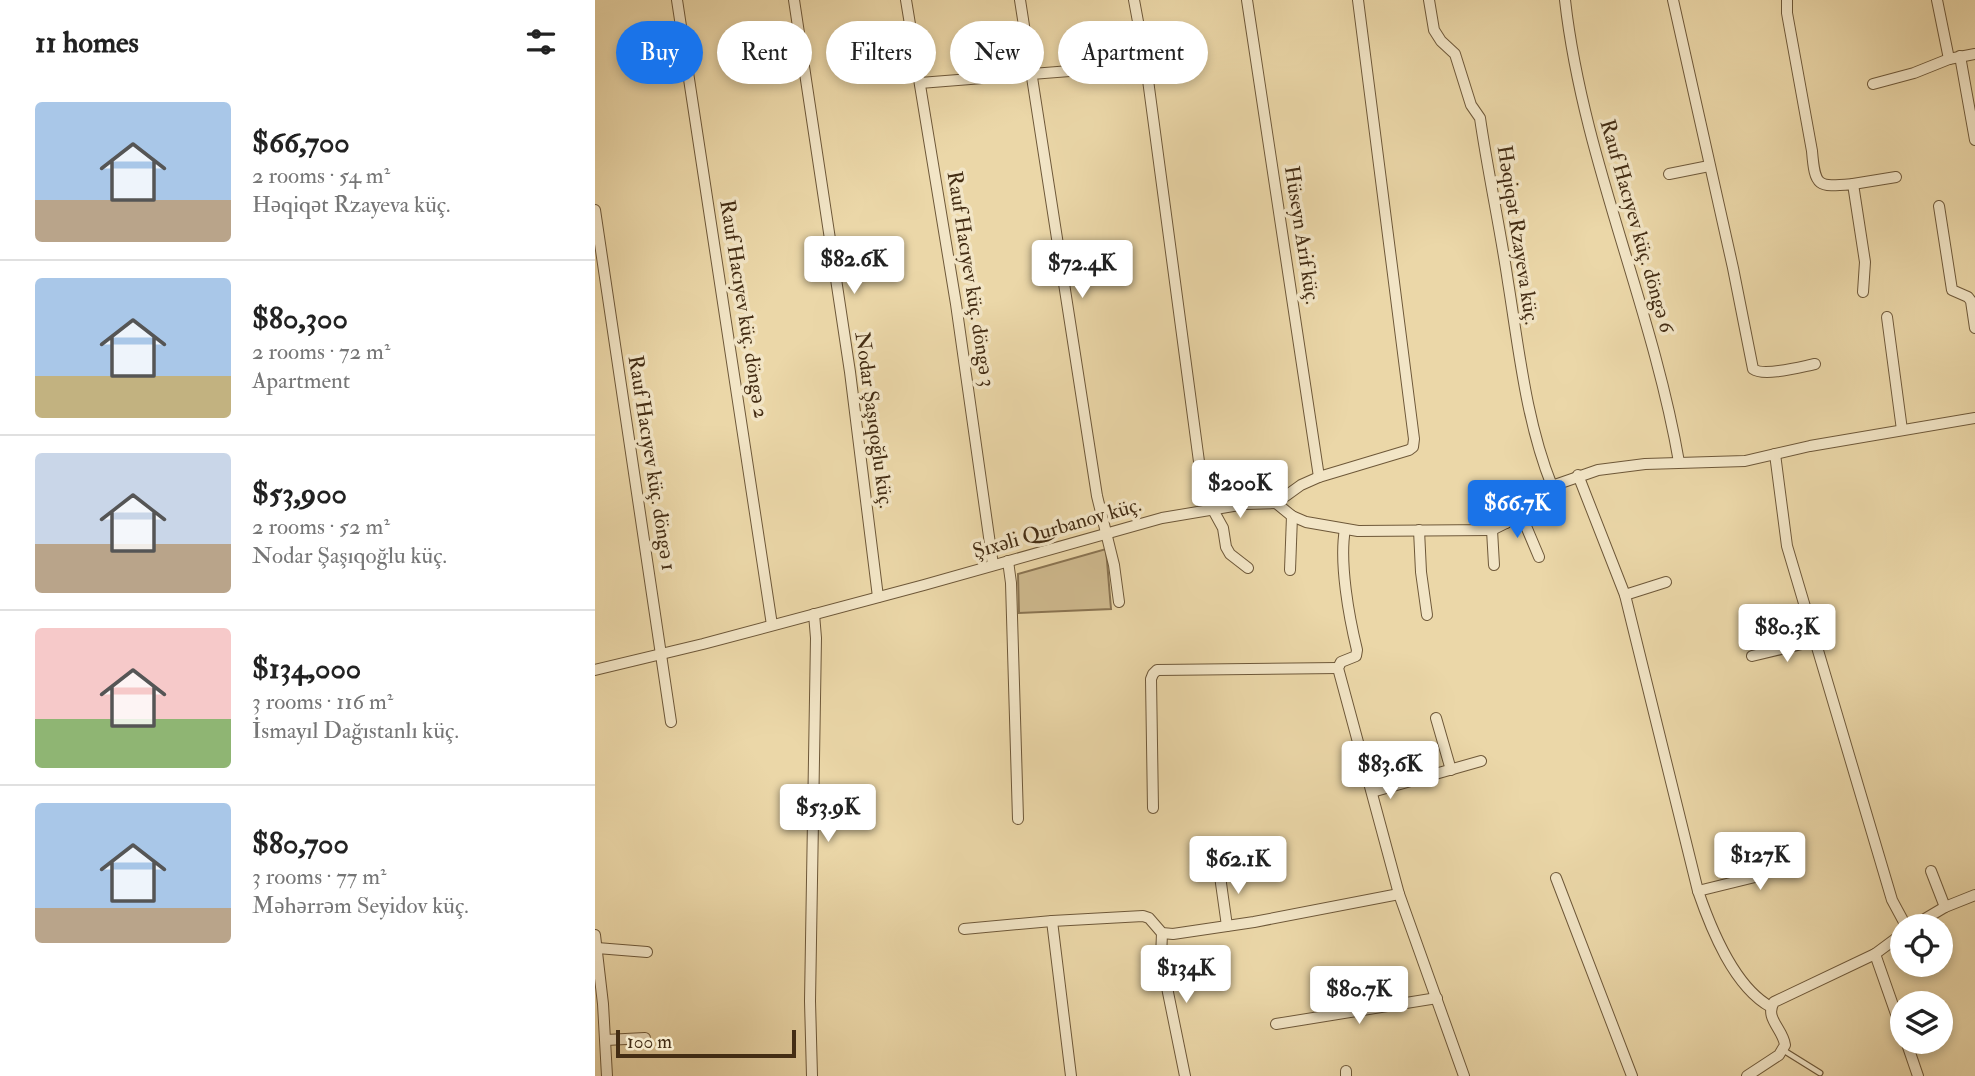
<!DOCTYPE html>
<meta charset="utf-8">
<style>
body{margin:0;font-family:"IM FELL Double Pica",serif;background:#f2f2f2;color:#222;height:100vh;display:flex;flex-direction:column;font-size:26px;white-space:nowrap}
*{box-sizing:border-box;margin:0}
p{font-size:23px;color:#767676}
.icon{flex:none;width:38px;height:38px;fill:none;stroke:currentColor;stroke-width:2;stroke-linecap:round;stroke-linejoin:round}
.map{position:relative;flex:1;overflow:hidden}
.details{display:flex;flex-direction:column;background:#fff;width:595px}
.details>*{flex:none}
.hud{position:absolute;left:21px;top:21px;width:665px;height:63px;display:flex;gap:14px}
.buttons{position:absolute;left:1295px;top:914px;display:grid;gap:14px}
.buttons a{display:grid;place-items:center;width:63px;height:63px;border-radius:50%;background:#fff;box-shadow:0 4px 10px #0003;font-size:35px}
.scale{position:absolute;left:21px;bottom:18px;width:180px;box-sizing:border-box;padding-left:7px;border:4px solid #442d14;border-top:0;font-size:19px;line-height:24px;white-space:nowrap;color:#442d14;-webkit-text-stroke:5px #f2e5c6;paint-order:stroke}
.price{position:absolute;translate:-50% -60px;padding:0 16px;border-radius:7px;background:#fff;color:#222;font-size:23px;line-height:46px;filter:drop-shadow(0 2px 4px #0008)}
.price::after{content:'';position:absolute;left:50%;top:42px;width:21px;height:16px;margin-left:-10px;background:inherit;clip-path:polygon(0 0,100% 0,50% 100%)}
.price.active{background:#1a73e8;color:#fff}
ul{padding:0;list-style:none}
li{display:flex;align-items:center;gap:21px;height:175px;padding:0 35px}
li+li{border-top:2px solid #e0e0e0}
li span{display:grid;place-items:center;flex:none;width:196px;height:140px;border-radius:7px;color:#555}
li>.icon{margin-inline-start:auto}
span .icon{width:84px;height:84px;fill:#fffc;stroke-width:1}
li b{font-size:30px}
h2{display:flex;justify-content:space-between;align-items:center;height:84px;padding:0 35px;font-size:30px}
.tag{padding:0 24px;border-radius:32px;background:#fff;box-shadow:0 4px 10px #0003;font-size:24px;line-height:63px}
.tag.active{background:#1a73e8;color:#fff}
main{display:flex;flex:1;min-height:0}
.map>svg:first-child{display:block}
.green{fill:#cfba8f;stroke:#8a7452;stroke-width:2}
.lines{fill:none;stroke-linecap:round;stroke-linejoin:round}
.service-casing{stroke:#6e5839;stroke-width:7}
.minor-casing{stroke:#6e5839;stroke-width:12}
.service{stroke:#f2e5c6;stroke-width:4.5}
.minor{stroke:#f2e5c6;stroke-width:10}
.labels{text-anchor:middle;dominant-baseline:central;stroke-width:7;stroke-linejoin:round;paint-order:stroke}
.street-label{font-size:21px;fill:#442d14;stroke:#f2e5c6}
</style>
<main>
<section class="details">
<h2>11 homes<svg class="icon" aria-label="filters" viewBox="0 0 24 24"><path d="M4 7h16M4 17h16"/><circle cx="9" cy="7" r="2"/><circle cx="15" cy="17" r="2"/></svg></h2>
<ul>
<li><span style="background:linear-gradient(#a9c7e8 70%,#b9a48a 0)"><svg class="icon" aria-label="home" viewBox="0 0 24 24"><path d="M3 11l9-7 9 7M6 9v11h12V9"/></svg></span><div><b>$66,700</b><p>2 rooms · 54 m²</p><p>Həqiqət Rzayeva küç.</p></div></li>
<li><span style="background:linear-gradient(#a9c7e8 70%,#c2b280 0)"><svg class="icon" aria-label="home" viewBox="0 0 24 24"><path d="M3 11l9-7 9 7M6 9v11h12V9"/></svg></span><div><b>$80,300</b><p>2 rooms · 72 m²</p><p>Apartment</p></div></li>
<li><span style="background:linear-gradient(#c9d6e8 65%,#b9a48a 0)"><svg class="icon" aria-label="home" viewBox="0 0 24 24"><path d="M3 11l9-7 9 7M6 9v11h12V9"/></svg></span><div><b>$53,900</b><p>2 rooms · 52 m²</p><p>Nodar Şaşıqoğlu küç.</p></div></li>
<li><span style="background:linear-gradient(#f6c9c9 65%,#8fb573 0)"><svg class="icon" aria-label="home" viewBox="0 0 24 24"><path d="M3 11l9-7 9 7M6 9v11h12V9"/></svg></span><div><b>$134,000</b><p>3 rooms · 116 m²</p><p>İsmayıl Dağıstanlı küç.</p></div></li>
<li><span style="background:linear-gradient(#a9c7e8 75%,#b9a48a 0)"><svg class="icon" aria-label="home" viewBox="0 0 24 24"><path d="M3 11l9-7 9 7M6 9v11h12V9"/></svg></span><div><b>$80,700</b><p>3 rooms · 77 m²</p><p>Məhərrəm Seyidov küç.</p></div></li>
</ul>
</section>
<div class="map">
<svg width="1380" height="1076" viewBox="0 0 1380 1076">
<rect width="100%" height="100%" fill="#ebd7a8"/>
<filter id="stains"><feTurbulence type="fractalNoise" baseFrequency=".00286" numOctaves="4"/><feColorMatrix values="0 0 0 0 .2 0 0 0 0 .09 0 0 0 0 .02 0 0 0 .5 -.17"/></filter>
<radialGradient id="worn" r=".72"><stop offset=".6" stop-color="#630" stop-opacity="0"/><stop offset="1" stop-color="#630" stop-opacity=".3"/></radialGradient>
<polygon class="green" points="511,549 516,609 424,613 423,574"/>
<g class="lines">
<g class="service-casing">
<polyline id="service" points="1188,1050 1225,1073"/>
</g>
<g class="minor-casing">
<g id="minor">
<polyline points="82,0 177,625"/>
<polyline points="199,0 255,372 283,597"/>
<polyline points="311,0 361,304 398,565"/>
<polyline points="425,0 502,496 519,565 524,602"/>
<polyline points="539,0 551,65 607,484 612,499 628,528 631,547 635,554 653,568"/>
<polyline points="652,0 724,477"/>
<path d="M834,0L839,30L846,41L860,54L876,105L885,118C893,173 905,227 913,282C924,350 931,421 957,486"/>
<path d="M970,0C988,159 1057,305 1084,462"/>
<path d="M1078,0L1138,268L1158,369C1169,377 1205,367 1220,364"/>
<path d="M1192,0V13L1217,151C1220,188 1223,187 1258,184L1270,262L1268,292"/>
<polyline points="1342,0 1354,59"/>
<polyline points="1365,56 1380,140"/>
<polyline points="325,83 551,65"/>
<polyline points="1278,84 1319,73 1354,59 1380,54"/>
<polyline points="1074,174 1114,166"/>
<polyline points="1258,184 1301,177"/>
<polyline points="1344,206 1357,290 1373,297 1376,301 1380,328"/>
<polyline points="0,210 76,722"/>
<polyline points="1292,317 1307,430"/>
<polyline points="1180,454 1192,546 1297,900 1311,926"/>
<path d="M983,475L1030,595L1103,891C1116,929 1139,987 1176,1007"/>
<polyline points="902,497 911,523"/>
<polyline points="681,503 697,516 711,522 763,531 897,530 911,523 957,486 1003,470 1050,464 1150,461 1215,446 1380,418"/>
<polyline points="925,512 944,557"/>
<path d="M750,529C744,563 754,617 762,650L761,656L746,662L743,668L804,894L869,1076"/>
<polyline points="824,530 826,572 832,615"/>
<polyline points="897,530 899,565"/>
<polyline points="413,561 416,583 423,819"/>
<polyline points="695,570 697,516"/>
<polyline points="1030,595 1071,582"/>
<polyline points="1157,656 1219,641"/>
<polyline points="0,670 108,644 329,585 567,518 650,504 681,503 706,485 724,477 814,450 818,447 819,439 763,0"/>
<polyline points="841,718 856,770"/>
<polyline points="777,792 886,761"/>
<polyline points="558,808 556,679 558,674 562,670 743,668"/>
<polyline points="624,869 632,926"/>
<polyline points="1336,871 1350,907"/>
<polyline points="961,878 1037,1076"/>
<polyline points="1103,891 1160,877 1165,874 1159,843"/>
<polyline points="1318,926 1350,907 1380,895"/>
<polyline points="369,929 457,921"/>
<polyline points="567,933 566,958 590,1076"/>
<polyline points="0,935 8,1004 12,1076"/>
<polyline points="2,948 52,952"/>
<polyline points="1280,954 1307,1031"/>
<polyline points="681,1024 842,998"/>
<polyline points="11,1040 50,1038"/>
<polyline points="1311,1041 1323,1076"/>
<polyline points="217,1076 215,1001 221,638 219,614"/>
<polyline points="476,1076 457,921 548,916 554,918 567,933 578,934 659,922 804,894"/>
<polyline points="751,1076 751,1071"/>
<path d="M1152,1076L1184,1055L1190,1045C1188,1029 1169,1018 1179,1002L1280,954L1307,934"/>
</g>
</g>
<use href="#service" class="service"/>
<use href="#minor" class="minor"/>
</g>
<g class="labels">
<g class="street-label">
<text transform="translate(1042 226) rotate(74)">Rauf Hacıyev küç. döngə 6</text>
<text transform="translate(707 235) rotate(81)">Hüseyn Arif küç.</text>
<text transform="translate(923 235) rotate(81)">Həqiqət Rzayeva küç.</text>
<text transform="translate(376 279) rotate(81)">Rauf Hacıyev küç. döngə 3</text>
<text transform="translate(149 309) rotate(81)">Rauf Hacıyev küç. döngə 2</text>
<text transform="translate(279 420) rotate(82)">Nodar Şaşıqoğlu küç.</text>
<text transform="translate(57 463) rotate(81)">Rauf Hacıyev küç. döngə 1</text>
<text transform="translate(462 528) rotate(-16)">Şıxəli Qurbanov küç.</text>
</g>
</g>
<rect width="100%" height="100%" filter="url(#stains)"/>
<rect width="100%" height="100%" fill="url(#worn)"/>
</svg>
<div class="buttons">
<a><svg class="icon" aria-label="locate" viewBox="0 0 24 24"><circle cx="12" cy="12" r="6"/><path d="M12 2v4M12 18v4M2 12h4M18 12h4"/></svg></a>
<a><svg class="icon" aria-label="layers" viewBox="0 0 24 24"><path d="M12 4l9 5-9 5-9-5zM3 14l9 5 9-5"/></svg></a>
</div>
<div class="scale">100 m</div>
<b class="price" style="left:259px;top:296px">$82.6K</b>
<b class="price" style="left:487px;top:300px">$72.4K</b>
<b class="price" style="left:645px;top:520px">$200K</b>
<b class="price active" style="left:922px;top:540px">$66.7K</b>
<b class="price" style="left:1192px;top:664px">$80.3K</b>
<b class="price" style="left:795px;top:801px">$83.6K</b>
<b class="price" style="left:233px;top:844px">$53.9K</b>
<b class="price" style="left:1165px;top:892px">$127K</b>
<b class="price" style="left:643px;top:896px">$62.1K</b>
<b class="price" style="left:591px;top:1005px">$134K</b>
<b class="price" style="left:764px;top:1026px">$80.7K</b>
<div class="hud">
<a class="tag active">Buy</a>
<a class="tag">Rent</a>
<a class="tag">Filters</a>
<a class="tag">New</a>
<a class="tag">Apartment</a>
</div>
</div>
</main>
